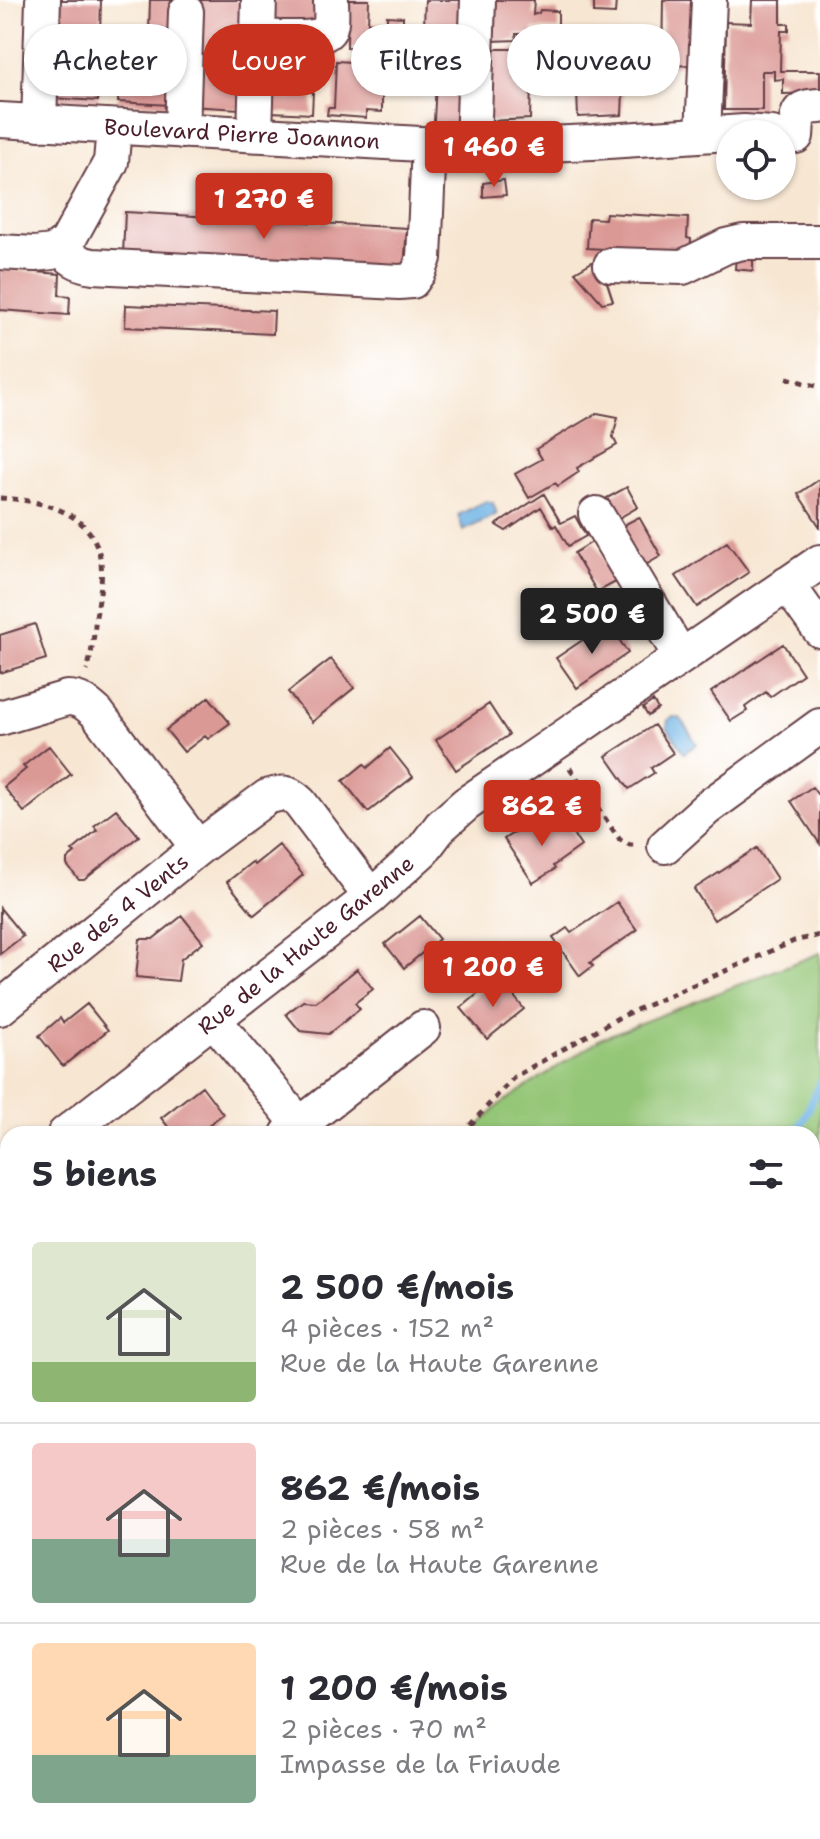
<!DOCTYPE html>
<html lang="fr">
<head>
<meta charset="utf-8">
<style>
  body { margin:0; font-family:"Shantell Sans",sans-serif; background:#f2f2f3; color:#2b2b33; height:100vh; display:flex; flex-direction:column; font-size:30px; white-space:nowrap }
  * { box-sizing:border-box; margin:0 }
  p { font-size:26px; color:#7c7c81 }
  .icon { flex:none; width:44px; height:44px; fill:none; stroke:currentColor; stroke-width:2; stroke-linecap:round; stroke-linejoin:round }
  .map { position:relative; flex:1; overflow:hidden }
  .side { position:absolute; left:0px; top:1126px; width:820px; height:714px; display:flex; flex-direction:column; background:#fff; border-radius:24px 24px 0 0; box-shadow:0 2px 6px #0004 }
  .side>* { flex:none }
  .banner { position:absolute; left:24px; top:24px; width:772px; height:72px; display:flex; gap:16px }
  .buttons { position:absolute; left:716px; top:120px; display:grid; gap:16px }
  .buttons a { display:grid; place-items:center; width:80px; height:80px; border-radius:50%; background:#fff; box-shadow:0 2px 6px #0004; font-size:40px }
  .price { position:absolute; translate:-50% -68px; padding:0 18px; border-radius:8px; background:#c8321e; color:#fff; font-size:26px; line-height:52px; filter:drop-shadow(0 2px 4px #0008) }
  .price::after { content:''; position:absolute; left:50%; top:48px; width:24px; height:18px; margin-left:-12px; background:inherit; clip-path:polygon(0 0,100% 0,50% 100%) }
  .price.active { background:#222; color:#fff }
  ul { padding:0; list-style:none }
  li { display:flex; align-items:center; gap:24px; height:200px; padding:0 32px }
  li+li { border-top:2px solid #e1e1e2 }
  li span { display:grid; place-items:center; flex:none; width:224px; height:160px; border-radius:8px; color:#555 }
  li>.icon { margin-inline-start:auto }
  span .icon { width:96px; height:96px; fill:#fffc; stroke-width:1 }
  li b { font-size:34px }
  h2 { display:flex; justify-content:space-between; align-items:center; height:96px; padding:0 32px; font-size:34px }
  .pill { padding:0 28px; border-radius:36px; background:#fff; box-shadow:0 2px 6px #0004; font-size:28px; line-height:72px }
  .pill.active { background:#c8321e; color:#fff }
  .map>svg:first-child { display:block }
</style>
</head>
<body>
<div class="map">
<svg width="820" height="1839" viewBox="0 0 820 1839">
  <rect width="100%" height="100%" fill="#fff"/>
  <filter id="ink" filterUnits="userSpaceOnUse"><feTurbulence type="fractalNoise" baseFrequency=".0125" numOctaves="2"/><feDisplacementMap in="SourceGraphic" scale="16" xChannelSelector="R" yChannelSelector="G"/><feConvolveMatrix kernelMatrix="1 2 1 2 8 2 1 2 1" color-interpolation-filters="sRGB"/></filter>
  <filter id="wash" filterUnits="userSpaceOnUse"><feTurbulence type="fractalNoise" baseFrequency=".006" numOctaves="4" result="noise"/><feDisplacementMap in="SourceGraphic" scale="32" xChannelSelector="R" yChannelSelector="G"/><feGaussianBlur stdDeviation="1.8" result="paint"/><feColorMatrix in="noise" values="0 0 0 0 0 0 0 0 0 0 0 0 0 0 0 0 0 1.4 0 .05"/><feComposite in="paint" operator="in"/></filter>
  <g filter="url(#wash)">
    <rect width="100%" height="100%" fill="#f7e6d2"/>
    <path fill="#94c677" stroke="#6f7251" stroke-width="2" d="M 820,953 L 820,1405 L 812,1403 L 812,1134 L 471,1134 L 500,1104 L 602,1038 Z
      M 8,1671 L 8,1807 L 0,1811 L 0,1678 Z
      M 63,1832 L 377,1832 L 378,1839 L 66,1839 Z
      M 488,1832 L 587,1832 L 587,1839 L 487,1839 Z"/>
    <path fill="#6eb3e4" stroke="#5c6988" stroke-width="2" d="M 486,501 L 493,503 L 497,514 L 463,531 L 458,515 Z
      M 673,717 L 680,718 L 697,744 L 684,753 L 667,727 L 668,720 Z"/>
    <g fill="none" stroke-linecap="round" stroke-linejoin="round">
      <path stroke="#6eb3e4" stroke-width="8" d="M 795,1134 L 805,1117 L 820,1083
        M 49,1839 L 67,1832"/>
    </g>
    <g id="blocks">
      <path fill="#db9995" d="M 55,0 L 101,0 L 98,101 L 52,98 Z
        M 150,0 L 244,0 L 240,109 L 118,102 L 119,79 L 122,79 L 123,64 L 148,65 Z
        M 273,0 L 315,0 L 314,28 L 273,27 Z
        M 348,0 L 369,0 L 368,23 L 387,23 L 387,16 L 403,17 L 403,24 L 397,24 L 396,30 L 368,29 L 368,48 L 347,47 Z
        M 425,0 L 463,0 L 461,124 L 434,122 L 436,81 L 422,81 Z
        M 493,0 L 534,0 L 533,15 L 539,13 L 540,10 L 558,11 L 558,29 L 533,29 L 533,34 L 516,34 L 517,40 L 492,41 Z
        M 594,0 L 616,0 L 615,14 L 594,13 Z
        M 663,0 L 697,0 L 695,65 L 662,66 Z
        M 752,0 L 781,0 L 781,24 L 789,24 L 789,31 L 781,31 L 780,71 L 820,71 L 820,93 L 783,94 L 783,79 L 774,80 L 774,71 L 762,71 L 762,110 L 724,110 L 726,22 L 751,23 Z
        M 272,44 L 303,45 L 303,60 L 314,60 L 313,85 L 271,83 Z
        M 648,44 L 648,67 L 624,68 L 622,115 L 578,117 L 577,92 L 564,91 L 553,94 L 554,72 L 565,72 L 565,63 L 592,63 L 593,45 Z
        M 491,49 L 532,49 L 530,119 L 489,121 Z
        M 336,61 L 367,63 L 367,66 L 373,66 L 373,76 L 382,77 L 382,112 L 366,111 L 366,118 L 327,115 L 328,108 L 334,108 Z
        M 271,90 L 313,92 L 312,114 L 271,112 Z
        M 504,180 L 506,195 L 483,197 L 483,183 Z
        M 125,212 L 407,228 L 404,269 L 123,254 Z
        M 606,213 L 688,218 L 687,238 L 691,239 L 690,254 L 587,248 L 589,218 L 605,219 Z
        M 736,256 L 753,257 L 753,271 L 735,269 Z
        M 599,258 L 613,301 L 602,303 L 575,272 Z
        M 0,269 L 60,274 L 59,295 L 70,296 L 69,315 L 0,310 Z
        M 126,305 L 274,311 L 273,334 L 125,327 Z
        M 597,413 L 618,417 L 613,437 L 617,445 L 577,468 L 579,472 L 558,486 L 555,483 L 529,498 L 515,474 L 542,459 L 536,449 Z
        M 820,479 L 820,527 L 798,494 Z
        M 627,487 L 638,507 L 619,518 L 607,498 Z
        M 544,494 L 561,523 L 575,516 L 586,536 L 568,546 L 556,525 L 553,527 L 541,507 L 506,531 L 496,525 Z
        M 639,517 L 661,556 L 642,567 L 620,527 Z
        M 594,541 L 616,582 L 597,592 L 574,553 Z
        M 727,542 L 749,572 L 697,607 L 676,576 Z
        M 608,623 L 628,653 L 577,688 L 556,658 Z
        M 35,624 L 46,659 L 0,673 L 0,635 Z
        M 783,644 L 803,674 L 770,697 L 766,692 L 745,707 L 747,711 L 731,721 L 711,692 Z
        M 331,659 L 354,688 L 312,722 L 288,692 Z
        M 209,697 L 230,723 L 208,739 L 205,736 L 184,752 L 166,730 Z
        M 653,701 L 658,709 L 648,716 L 643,708 Z
        M 489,704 L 509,735 L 456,770 L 436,740 Z
        M 654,725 L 673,753 L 651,768 L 654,773 L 629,789 L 606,756 Z
        M 49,746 L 71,774 L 24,812 L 4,787 L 26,769 L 23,766 Z
        M 390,748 L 413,777 L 368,812 L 343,781 L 364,764 L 367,768 Z
        M 555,784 L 562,794 L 552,801 L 545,791 Z
        M 812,787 L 817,794 L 820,792 L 820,844 L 791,801 Z
        M 116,809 L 139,836 L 84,880 L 79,880 L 67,865 L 67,860 L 75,853 L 72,851 L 97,830 L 94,826 Z
        M 560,816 L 581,846 L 553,866 L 555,869 L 533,883 L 504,839 L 527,824 L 534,835 Z
        M 279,845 L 303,875 L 254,915 L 227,882 L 252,862 L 254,865 Z
        M 757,848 L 777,879 L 714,920 L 694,889 Z
        M 617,902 L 637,930 L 590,963 L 593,966 L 580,976 L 553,938 L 567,928 L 571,933 Z
        M 0,908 L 23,936 L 0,954 Z
        M 182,916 L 203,942 L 181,959 L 178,981 L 136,977 L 140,939 L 153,939 Z
        M 420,916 L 439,939 L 404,968 L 385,944 Z
        M 357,969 L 373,989 L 355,1003 L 360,1009 L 328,1034 L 300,1031 L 286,1014 L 303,1001 L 316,1002 Z
        M 502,981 L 524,1009 L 487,1039 L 461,1008 L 486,987 L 489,991 Z
        M 87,1004 L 108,1030 L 63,1066 L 39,1036 L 60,1018 L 63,1023 Z
        M 202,1086 L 223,1114 L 207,1126 L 210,1131 L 206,1134 L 174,1134 L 161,1118 Z
        M 812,1512 L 820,1512 L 820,1550 L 812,1551 Z
        M 0,1516 L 8,1531 L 8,1567 L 1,1570 Z
        M 820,1709 L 820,1750 L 812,1754 L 812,1713 Z
        M 648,1832 L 693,1832 L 694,1834 L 688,1837 L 689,1839 L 652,1839 Z"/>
    </g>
  </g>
  <g filter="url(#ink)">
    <use href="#blocks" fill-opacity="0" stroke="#643d44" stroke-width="2"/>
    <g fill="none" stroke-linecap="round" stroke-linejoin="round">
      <defs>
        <path id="minor" d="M 258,37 C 272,37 319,42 328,31 C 333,25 331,8 331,0
          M 0,120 L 473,147 L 593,142 L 744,132 L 772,134
          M 39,123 L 43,0
          M 182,131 L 186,12
          M 255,134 L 259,0
          M 703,134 L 709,0
          M 796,136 C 798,113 794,107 820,106
          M 473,147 L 478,0
          M 60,247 C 70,258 78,264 93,266 L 399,282 L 412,281 L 419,271 L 424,258 L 429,145
          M 0,252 L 35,254 L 52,252 L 66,244 L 111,162 L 114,127
          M 611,265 L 683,267 L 726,246 L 743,242 L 820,242
          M 596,514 L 681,657
          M 787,584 L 820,630
          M 0,718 L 67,698 C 81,698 87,704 97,713 L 198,848
          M 665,846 L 707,808 L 820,726
          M 0,1008 L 198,848 L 267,797 C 283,792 288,791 300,803 L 371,897
          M 214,1020 L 300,1125
          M 65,1134 L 371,897 L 422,851 L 441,826 L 466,804 L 820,562
          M 288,1134 L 423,1028
          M 0,1181 L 8,1176
          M 812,1598 L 820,1593
          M 729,1839 L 729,1832"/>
      </defs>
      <use href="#minor" stroke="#643d44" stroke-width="38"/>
      <path stroke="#643d44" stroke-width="5" stroke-dasharray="6 6" stroke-linecap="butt" d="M 787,378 L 820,387
        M 0,498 C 37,500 85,509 98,549 C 105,570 100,595 96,616 C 94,635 92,653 87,671
        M 570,768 L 620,840 L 630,845 L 638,845
        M 462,1134 L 514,1077 L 618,1018 L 794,941 L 820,935
        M 0,1223 L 8,1234
        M 0,1660 L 8,1650"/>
      <use href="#minor" stroke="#fff" stroke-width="34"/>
    </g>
  </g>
  <g text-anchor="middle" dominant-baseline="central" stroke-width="6" stroke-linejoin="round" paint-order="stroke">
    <g font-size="22" fill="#4a1f2b" stroke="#fff">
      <text transform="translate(242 134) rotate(3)">Boulevard Pierre Joannon</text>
      <text transform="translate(118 913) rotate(-39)">Rue des 4 Vents</text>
      <text transform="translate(306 945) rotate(-39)">Rue de la Haute Garenne</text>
    </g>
  </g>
</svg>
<div class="buttons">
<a><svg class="icon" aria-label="locate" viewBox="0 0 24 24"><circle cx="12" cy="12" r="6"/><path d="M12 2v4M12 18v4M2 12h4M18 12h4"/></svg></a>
</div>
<b class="price" style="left:494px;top:189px">1 460 €</b>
<b class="price" style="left:264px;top:241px">1 270 €</b>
<b class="price active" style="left:592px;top:656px">2 500 €</b>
<b class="price" style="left:542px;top:848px">862 €</b>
<b class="price" style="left:493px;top:1009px">1 200 €</b>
<div class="banner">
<a class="pill">Acheter</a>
<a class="pill active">Louer</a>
<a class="pill">Filtres</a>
<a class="pill">Nouveau</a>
</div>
<section class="side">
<h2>5 biens<svg class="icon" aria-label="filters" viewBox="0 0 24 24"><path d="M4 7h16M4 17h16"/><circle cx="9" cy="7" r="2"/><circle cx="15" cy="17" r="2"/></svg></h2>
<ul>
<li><span style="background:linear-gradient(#dfe7d0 75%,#8fb573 0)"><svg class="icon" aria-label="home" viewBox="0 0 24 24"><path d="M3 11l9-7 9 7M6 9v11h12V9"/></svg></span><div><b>2 500 €/mois</b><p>4 pièces · 152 m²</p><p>Rue de la Haute Garenne</p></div></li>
<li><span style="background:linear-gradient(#f6c9c9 60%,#7fa58c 0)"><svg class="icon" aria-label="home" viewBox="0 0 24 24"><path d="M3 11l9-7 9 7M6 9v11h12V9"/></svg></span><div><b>862 €/mois</b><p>2 pièces · 58 m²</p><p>Rue de la Haute Garenne</p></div></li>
<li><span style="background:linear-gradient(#ffd9b3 70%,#7fa58c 0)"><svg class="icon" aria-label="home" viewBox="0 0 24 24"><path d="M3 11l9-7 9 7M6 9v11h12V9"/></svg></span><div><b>1 200 €/mois</b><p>2 pièces · 70 m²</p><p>Impasse de la Friaude</p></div></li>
</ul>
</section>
</div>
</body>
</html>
